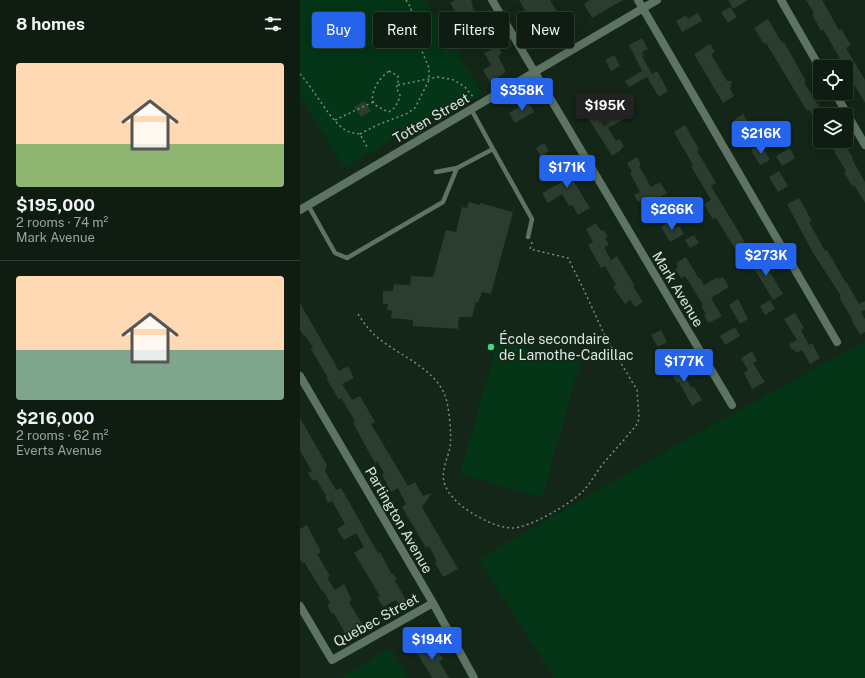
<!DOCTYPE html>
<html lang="en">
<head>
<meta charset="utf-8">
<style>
  body { margin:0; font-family:"Public Sans",sans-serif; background:#17251b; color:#f1f3f6; height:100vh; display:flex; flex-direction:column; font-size:15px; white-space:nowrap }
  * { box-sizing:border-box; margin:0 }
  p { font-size:13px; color:#9ba19f }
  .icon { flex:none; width:22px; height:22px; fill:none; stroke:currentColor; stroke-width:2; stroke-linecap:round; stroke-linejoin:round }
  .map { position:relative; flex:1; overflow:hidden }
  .side { display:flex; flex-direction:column; background:#0e1c12; width:300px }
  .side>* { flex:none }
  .top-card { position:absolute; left:12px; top:12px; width:380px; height:36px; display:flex; gap:8px }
  .controls { position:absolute; left:513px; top:60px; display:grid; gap:8px }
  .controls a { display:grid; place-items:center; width:40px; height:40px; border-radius:4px; background:#0e1c12; box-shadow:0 4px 16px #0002,0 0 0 1px #2e3a32; font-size:20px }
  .price { position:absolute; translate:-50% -34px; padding:0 9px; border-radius:4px; background:#2563eb; color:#fff; font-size:13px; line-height:26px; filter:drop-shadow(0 1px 2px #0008) }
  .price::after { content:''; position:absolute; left:50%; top:24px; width:12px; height:9px; margin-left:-6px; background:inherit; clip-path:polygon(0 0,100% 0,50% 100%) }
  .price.active { background:#222; color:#fff }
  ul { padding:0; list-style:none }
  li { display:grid; align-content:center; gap:8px; height:212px; padding:0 16px }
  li+li { border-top:1px solid #2e3a32 }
  li span { display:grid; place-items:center; height:124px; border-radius:4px; color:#555 }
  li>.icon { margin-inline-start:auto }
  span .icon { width:72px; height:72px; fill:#fffc; stroke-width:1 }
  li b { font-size:17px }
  h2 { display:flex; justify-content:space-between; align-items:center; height:48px; padding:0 16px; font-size:17px }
  .tag { padding:0 14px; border-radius:4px; background:#0e1c12; box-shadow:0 4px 16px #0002,0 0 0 1px #2e3a32; font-size:14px; line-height:36px }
  .tag.active { background:#2563eb; color:#fff }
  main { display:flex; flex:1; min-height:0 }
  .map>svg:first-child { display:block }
</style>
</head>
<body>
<main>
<section class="side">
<h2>8 homes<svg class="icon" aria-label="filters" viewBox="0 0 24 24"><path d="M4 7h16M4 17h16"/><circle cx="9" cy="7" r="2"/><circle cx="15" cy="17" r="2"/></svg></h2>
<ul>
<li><span style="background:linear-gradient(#ffd9b3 65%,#8fb573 0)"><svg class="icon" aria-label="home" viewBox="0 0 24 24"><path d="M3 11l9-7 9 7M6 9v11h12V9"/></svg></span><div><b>$195,000</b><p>2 rooms · 74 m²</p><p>Mark Avenue</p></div></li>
<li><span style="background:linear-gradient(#ffd9b3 60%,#7fa58c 0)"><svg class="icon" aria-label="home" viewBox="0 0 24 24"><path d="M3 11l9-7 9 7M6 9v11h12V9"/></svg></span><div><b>$216,000</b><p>2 rooms · 62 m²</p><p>Everts Avenue</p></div></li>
</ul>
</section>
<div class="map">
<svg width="565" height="678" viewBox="0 0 565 678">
  <rect width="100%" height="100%" fill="#132618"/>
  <path fill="#043517" d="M 0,0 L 125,0 L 183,94 L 176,98 L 145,107 L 45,168 L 0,97 Z
    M 198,340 L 280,363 L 242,497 L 160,474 Z
    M 565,341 L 565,678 L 254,678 L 179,559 L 380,443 Z
    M 90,648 L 108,678 L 40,678 Z"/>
  <path fill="#2a3d2e" d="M 155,0 L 171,0 L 173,5 L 172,6 L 187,32 L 175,39 L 173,36 L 165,41 L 152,18 L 157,15 L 150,3 Z
    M 219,0 L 250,0 L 259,15 L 257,16 L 268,34 L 246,47 Z
    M 290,0 L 323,0 L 292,18 L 284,4 Z
    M 428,0 L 448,0 L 433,9 Z
    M 506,0 L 522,0 L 539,30 L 541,29 L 551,45 L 546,48 L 565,80 L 565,103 L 546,71 L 546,67 L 543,67 L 541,63 L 542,62 L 523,29 L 521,31 L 512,14 L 514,13 Z
    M 430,7 L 437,17 L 428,23 L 421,12 Z
    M 398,13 L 402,21 L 382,32 L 376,21 L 386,15 L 388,19 Z
    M 468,19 L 482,43 L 484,42 L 493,58 L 506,81 L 504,82 L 524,115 L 520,115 L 520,129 L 509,110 L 507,111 L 466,43 L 464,44 L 454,28 Z
    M 342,38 L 348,49 L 342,52 L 344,55 L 342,56 L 352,74 L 349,76 L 357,71 L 368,91 L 359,97 L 347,77 L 329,87 L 325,81 L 342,71 L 329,45 Z
    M 410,44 L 415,52 L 411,54 L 427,81 L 432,81 L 430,89 L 434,96 L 423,103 L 394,54 Z
    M 198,46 L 202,53 L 198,56 L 206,72 L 190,82 L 183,70 L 191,65 L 184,53 Z
    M 314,55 L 320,66 L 311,71 L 305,60 Z
    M 64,101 L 71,111 L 61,117 L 54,107 Z
    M 228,102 L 234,112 L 215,123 L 209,113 Z
    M 295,103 L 304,119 L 319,110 L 324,119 L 308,128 L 316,141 L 320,139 L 324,147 L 321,149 L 321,150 L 312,156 L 283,110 Z
    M 443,114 L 451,127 L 441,133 L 434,120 Z
    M 385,125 L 399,149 L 397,151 L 416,183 L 411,186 L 452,254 L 442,260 L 416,218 L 413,220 L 404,204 L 411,200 L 391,166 L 393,165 L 374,132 Z
    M 528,141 L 542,141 L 553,158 L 552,159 L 565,182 L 565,203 L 554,185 L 552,186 L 544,172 L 546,171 Z
    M 244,143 L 249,151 L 241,157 L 236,148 Z
    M 461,144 L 470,160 L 460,165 L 451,150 Z
    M 490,148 L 495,158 L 482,166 L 476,156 Z
    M 337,157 L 341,165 L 339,166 L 351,187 L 360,182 L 367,193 L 344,207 L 341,201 L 338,202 L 334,195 L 340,192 L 330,173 L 332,172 L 327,163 Z
    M 263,159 L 275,179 L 273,180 L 290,208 L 278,215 L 272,205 L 269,206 L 262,194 L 248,203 L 242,193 L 262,182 L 252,165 Z
    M 479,171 L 488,186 L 478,192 L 469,177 Z
    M 499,198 L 512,221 L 509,222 L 525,251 L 527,250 L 546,283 L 547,283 L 559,304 L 565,301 L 565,310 L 561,312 L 565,319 L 565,332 L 560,335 L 551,319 L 552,319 L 539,297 L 541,296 L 513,253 L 487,204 Z
    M 169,202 L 180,205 L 180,203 L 213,212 L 191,294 L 182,292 L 178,303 L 176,302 L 172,317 L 159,317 L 158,329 L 113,326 L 113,320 L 91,318 L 92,311 L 87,310 L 88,304 L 83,304 L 83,291 L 93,291 L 94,284 L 110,285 L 111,276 L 133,277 L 146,230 L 156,232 L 162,207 L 167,208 Z
    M 371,221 L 375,228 L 379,226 L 384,234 L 370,242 L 361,227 Z
    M 296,223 L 301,231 L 304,230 L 308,237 L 305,238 L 309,245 L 304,247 L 311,260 L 317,256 L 335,286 L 333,286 L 343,302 L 335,307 L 330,300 L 325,304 L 313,287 L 316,285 L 305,266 L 301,268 L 288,245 L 293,242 L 286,229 Z
    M 394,235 L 399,243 L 390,248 L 385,240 Z
    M 459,254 L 483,294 L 473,300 L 449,260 Z
    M 386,257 L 399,279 L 400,278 L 404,285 L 418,277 L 419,279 L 423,277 L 429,287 L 411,298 L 422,316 L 411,322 L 408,323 L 404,315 L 406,314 L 401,306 L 403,305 L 385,276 L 381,278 L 375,269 L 378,267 L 376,263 Z
    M 438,299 L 448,319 L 440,324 L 429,305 Z
    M 470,300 L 475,309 L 465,315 L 460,306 Z
    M 0,303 L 39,371 L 48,366 L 54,378 L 42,384 L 52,400 L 60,396 L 75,422 L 71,424 L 108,486 L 115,482 L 123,496 L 132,493 L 122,507 L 158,569 L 143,577 L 135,563 L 137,562 L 129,546 L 126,548 L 102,507 L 106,504 L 98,488 L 91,492 L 82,475 L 84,473 L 77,461 L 75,463 L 60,436 L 53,423 L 55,421 L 41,398 L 39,400 L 26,378 L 28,378 L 11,349 L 13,348 L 5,335 L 4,336 L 0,330 Z
    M 495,313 L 504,328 L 501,330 L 509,345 L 512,343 L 520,358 L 510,364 L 502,350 L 496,353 L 494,349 L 492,350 L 489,344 L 497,340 L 484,319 Z
    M 435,327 L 440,336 L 425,345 L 420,336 Z
    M 361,330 L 367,342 L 358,347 L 351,335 Z
    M 452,351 L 457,361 L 453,363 L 465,382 L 452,389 L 444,373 L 448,370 L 441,358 Z
    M 378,360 L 385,371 L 382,372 L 392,388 L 394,387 L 402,400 L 392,406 L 379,382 L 377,383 L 367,366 Z
    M 0,418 L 27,465 L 25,471 L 36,490 L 41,488 L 78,553 L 80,552 L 92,575 L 93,573 L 97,580 L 95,581 L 108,603 L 100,607 L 96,600 L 83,607 L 77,597 L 80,596 L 54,553 L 64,547 L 56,533 L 44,540 L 37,529 L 45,524 L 32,501 L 28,503 L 25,497 L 26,496 L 16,479 L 13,481 L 8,473 L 12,471 L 0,451 Z
    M 7,525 L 21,552 L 17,554 L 30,576 L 27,578 L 35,590 L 44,584 L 52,600 L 49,602 L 65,629 L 48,639 L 34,613 L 32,614 L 27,605 L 30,603 L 23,590 L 22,591 L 4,562 L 2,563 L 0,559 L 0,529 Z
    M 129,642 L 133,649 L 136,647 L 143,659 L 139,661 L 149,678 L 132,678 L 115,650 Z"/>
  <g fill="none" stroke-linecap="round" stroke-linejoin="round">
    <path stroke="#7c8c80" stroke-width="1.5" stroke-dasharray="2 3" stroke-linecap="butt" d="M 89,71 L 98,76 L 98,85 L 96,87 L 100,95 C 99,101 95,110 88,112 L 75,105 C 67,95 80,77 89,71 Z
      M 0,74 C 14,89 29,119 45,130 C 50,133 55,133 60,134 L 68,149
      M 98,85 L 138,77 L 154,80 L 165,87 L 174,98
      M 35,120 L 73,102
      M 60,134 L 77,125 L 106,114 L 115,108 L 129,80 L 129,68 L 113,30 L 111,8 L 106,0
      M 58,314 C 65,325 72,334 82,341 C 103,357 132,368 144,393 C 149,403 152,435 150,447 C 148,458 141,470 144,482 C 148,497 164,509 177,516 C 188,522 198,527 211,528 C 228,529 273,503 285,489 C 291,482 296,473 302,465 C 313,452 324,440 334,428 L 338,423 L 339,417 L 337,390 L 306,338 L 283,288 L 268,258 L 230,249 L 232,242"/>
    <path stroke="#5c7461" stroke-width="4.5" d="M 193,149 L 232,219 L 228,237
      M 136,172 L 157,168 L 193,149 L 171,109
      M 8,205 L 35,253 L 47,258 L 143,202 L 157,168"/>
    <path stroke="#5c7461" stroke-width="8" d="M 192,0 L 432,405
      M 338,0 L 537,342
      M 481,0 L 520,68
      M 535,93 L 565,145
      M 0,210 L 357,0
      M 0,376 L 133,603 L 174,678
      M 0,606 L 32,660 L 133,603"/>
  </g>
  <circle fill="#49d778" stroke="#132618" stroke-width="1.5" cx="191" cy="347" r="4"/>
  <g text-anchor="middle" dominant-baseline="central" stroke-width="3" stroke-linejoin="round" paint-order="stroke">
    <g font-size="14" fill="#dbe7dd" stroke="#132618">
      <text transform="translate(131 118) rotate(-30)">Totten Street</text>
      <text transform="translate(378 289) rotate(59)">Mark Avenue</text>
      <text transform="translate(99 520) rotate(60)">Partington Avenue</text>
      <text transform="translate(76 620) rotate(-29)">Quebec Street</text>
    </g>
    <g font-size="14" fill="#dbe7dd" stroke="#132618" text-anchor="start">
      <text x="199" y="339">École secondaire<tspan x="199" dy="16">de Lamothe-Cadillac</tspan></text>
    </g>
  </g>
</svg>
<div class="controls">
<a><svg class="icon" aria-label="locate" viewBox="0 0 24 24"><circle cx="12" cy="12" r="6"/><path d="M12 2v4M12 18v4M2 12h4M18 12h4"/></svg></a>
<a><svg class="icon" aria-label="layers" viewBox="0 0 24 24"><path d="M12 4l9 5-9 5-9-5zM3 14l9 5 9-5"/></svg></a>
</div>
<b class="price" style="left:222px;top:112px">$358K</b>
<b class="price active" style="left:305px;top:127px">$195K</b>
<b class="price" style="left:461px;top:155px">$216K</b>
<b class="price" style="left:267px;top:189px">$171K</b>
<b class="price" style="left:372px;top:231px">$266K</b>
<b class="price" style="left:466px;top:277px">$273K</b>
<b class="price" style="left:384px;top:383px">$177K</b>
<b class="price" style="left:132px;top:661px">$194K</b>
<div class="top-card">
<a class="tag active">Buy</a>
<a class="tag">Rent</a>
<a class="tag">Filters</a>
<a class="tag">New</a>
</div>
</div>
</main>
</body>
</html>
